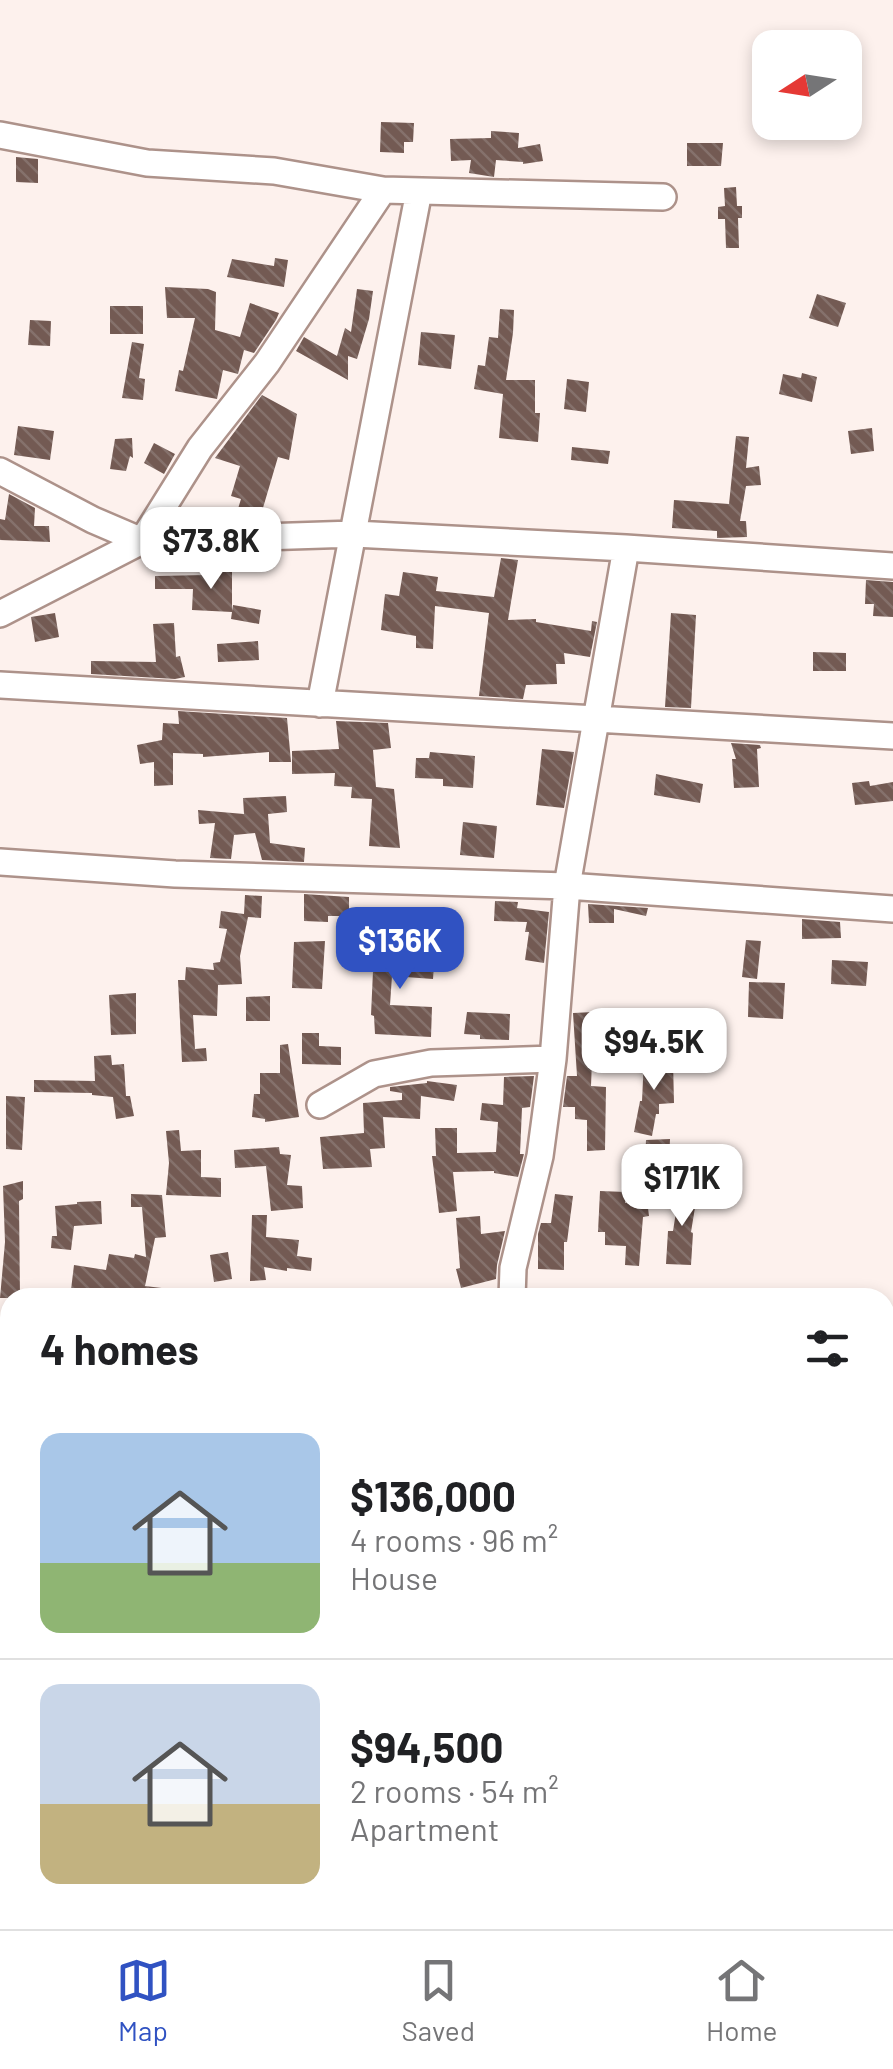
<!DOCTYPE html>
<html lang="en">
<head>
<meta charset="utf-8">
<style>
  body { margin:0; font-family:Barlow,sans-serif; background:#f6f6f6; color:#202124; height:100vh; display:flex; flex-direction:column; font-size:38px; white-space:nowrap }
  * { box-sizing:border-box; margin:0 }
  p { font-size:32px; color:#757577 }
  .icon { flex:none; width:55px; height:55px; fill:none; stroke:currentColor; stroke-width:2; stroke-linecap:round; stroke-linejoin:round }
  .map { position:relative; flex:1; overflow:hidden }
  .drawer { position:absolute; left:0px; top:1288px; width:895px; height:642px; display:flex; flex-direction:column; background:#fff; border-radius:30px 30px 0 0; box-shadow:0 5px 15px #0003 }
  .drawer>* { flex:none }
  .needle { width:65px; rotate:258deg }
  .fabs { position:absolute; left:752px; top:30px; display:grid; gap:20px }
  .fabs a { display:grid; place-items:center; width:110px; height:110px; border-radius:20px; background:#fff; box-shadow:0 5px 15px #0003; font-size:50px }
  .price { position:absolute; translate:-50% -85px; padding:0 22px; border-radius:20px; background:#fff; color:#222; font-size:32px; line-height:65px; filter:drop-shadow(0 2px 5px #0008) }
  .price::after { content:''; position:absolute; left:50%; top:60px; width:30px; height:22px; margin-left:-15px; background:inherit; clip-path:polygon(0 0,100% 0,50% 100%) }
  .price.current { background:#3052c2; color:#fff }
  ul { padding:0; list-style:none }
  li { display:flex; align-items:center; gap:30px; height:250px; padding:0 40px }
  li+li { border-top:2px solid #e0e0e0 }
  li span { display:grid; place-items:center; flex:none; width:280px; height:200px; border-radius:20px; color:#555 }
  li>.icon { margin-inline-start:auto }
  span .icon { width:120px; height:120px; fill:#fffc; stroke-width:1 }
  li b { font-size:42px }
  h2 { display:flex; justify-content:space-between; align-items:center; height:120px; padding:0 40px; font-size:42px }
  .menu { display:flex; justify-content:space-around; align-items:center; height:140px; border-top:2px solid #e0e0e0; background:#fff; font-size:28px; color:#757577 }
  .menu a { display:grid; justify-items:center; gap:5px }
  .menu .current { color:#3052c2 }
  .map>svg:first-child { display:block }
</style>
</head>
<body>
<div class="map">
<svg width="893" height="1929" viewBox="0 0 893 1929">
  <defs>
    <pattern id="building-back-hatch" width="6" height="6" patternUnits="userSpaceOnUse" patternTransform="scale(2.5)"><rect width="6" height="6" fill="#735a53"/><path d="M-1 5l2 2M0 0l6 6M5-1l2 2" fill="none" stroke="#85716c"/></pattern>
  </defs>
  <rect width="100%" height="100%" fill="#fdf1ed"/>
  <path fill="url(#building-back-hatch)" d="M 381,122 L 414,123 L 413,142 L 404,142 L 404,153 L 380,152 Z
    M 491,131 L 519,133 L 518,148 L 540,144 L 543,161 L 523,164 L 523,162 L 496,160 L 494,177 L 469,173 L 471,160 L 451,161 L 450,139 L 491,138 Z
    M 687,143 L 723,143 L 721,166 L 687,166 Z
    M 16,157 L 38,159 L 38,183 L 16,182 Z
    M 736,187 L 737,206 L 742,206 L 742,218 L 738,218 L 739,248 L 726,248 L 725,219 L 718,219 L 718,207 L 725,206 L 724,188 Z
    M 275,258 L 288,260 L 284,287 L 227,277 L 232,259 L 274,266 Z
    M 165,287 L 208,289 L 216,292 L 215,330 L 240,337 L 250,303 L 279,313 L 276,320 L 254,353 L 244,350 L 238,374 L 223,370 L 217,399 L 175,391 L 179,370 L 183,371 L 195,318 L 167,318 Z
    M 357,289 L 373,291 L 369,319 L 357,359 L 348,356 L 348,380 L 296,351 L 304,337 L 337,356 L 345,328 L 351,332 Z
    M 817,294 L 846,303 L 838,327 L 809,318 Z
    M 110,306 L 143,306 L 143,334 L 110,334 Z
    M 500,309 L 514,310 L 513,333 L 506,380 L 535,380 L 535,413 L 540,413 L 538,442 L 499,438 L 503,394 L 474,389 L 478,365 L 485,366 L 489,337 L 498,338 Z
    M 30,320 L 51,321 L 50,346 L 28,345 Z
    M 421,332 L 455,335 L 451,369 L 418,365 Z
    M 132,342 L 144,344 L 139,378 L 145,379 L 143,400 L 122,398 Z
    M 802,373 L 817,377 L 812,402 L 779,394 L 783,374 L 801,378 Z
    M 567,379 L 589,382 L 586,412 L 564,409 Z
    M 262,395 L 297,414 L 289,460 L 278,457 L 260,518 L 237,512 L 241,499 L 231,496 L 240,466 L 215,458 Z
    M 18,426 L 54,431 L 50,460 L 14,455 Z
    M 872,428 L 874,451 L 851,454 L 848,431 Z
    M 736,436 L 749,437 L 746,468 L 759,466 L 761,485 L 746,486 L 740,521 L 746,521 L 747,537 L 717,538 L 717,531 L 672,528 L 674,500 L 729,504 Z
    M 132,438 L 133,458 L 130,456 L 126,471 L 110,469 L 115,439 Z
    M 154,443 L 175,454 L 164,474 L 144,463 Z
    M 572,447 L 610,451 L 608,464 L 571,460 Z
    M 9,494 L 35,508 L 34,526 L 49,526 L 50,542 L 0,540 L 0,519 L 5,520 Z
    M 501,558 L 518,560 L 508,620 L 536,619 L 536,622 L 591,631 L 592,621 L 597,622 L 590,657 L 564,653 L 565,664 L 556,664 L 557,684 L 526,685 L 523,699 L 479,696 L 489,613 L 435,606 L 433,649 L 416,648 L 416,636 L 381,630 L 385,594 L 399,596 L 403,572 L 438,577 L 436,591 L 494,597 Z
    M 206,565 L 232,565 L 232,611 L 233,605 L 261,610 L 259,624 L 231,619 L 232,612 L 192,610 L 193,589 L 155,589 L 155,576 L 206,575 Z
    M 866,580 L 893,582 L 893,617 L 873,616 L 874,604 L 865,604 Z
    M 55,613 L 59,637 L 35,642 L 31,617 Z
    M 671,613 L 696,615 L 691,708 L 665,707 Z
    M 174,623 L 176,657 L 180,656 L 185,677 L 175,679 L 91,674 L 91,661 L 156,662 L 153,624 Z
    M 258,641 L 259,660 L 218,662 L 217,644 Z
    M 813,652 L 846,653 L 846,671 L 813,671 Z
    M 178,711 L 287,718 L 291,762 L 269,762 L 269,752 L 203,757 L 203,754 L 173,753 L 173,785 L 154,786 L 154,762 L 140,764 L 137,745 L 162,740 L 163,723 L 179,724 Z
    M 336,721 L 388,723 L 391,748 L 373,750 L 376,787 L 394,789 L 400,848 L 369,846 L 372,799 L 351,798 L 352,787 L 334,786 L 335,773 L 292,774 L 292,751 L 339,749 Z
    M 731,743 L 760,745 L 761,748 L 757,749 L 759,787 L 734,788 L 732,759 L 736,759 Z
    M 542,749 L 574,752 L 564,808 L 536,805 Z
    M 430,752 L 475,756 L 473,788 L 443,786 L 443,779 L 415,778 L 416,758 L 429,758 Z
    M 656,774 L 703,784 L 700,803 L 654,795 Z
    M 869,781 L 870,786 L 893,782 L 893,801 L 855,805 L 852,783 Z
    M 286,796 L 287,812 L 268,814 L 270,843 L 305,848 L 304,862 L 262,860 L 255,833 L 234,835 L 231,859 L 210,858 L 215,823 L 199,824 L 198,810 L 244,814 L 243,798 Z
    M 463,822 L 497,826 L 494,858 L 460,855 Z
    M 304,894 L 349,897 L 349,916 L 328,916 L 328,922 L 304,921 Z
    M 245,895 L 262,896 L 261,918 L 248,917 L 240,956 L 242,984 L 218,985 L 217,1016 L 193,1015 L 195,1049 L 206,1048 L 207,1061 L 182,1062 L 178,980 L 185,980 L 186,967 L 214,970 L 213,963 L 220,962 L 227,929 L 219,928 L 221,911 L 244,914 Z
    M 495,901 L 518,902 L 517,908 L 549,912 L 544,963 L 525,960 L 529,932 L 525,932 L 527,922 L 494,921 Z
    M 588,904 L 648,908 L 646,916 L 614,909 L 614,923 L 589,923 Z
    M 802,919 L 840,922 L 841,938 L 802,939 Z
    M 746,940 L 761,941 L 757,979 L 742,977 Z
    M 325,941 L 322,989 L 292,988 L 294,942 Z
    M 384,948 L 435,952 L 433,979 L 392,976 L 390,1005 L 432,1007 L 431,1037 L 375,1034 L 374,1016 L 371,1015 L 374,949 L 384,950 Z
    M 832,960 L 868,962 L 866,986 L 831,984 Z
    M 749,982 L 785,983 L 783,1019 L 748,1017 Z
    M 136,993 L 136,1034 L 111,1035 L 109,995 Z
    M 270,996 L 270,1021 L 246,1021 L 246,997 Z
    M 467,1012 L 510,1014 L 509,1040 L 480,1039 L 480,1035 L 464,1034 Z
    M 594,1012 L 591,1086 L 606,1087 L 605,1150 L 587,1151 L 587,1120 L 575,1119 L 575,1107 L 563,1107 L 567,1076 L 577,1076 L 573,1013 Z
    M 302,1033 L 319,1033 L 319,1046 L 341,1047 L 341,1065 L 302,1064 Z
    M 288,1044 L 299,1117 L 265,1122 L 265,1119 L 252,1117 L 254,1094 L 260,1094 L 260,1073 L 280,1073 L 280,1045 Z
    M 111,1055 L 112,1065 L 124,1064 L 126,1096 L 130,1096 L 134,1116 L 116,1119 L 113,1097 L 92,1095 L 92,1093 L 34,1092 L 34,1080 L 95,1081 L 94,1056 Z
    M 644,1059 L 673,1061 L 674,1103 L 659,1104 L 659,1114 L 656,1114 L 652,1136 L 634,1132 L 640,1101 L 642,1101 Z
    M 534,1076 L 530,1107 L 522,1108 L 520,1154 L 524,1154 L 518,1177 L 494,1173 L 494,1171 L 453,1172 L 457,1211 L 439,1213 L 432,1156 L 436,1156 L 435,1128 L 457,1128 L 457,1153 L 496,1152 L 498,1122 L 480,1120 L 482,1103 L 503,1105 L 504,1077 Z
    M 427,1081 L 457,1085 L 454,1101 L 421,1096 L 420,1119 L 383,1117 L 385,1148 L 370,1149 L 372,1167 L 323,1169 L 320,1137 L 364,1133 L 363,1103 L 402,1100 L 402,1093 L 390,1091 L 390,1087 L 427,1083 Z
    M 6,1096 L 25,1097 L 22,1150 L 6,1149 Z
    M 179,1130 L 181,1151 L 201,1150 L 201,1177 L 221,1178 L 221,1197 L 166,1195 L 169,1163 L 166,1131 Z
    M 670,1139 L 669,1162 L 645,1161 L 646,1140 Z
    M 279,1147 L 280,1154 L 291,1155 L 287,1185 L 302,1186 L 303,1208 L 271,1211 L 266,1166 L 235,1168 L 234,1150 Z
    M 23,1181 L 23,1199 L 19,1201 L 20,1298 L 0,1298 L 5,1242 L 3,1186 Z
    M 680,1187 L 698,1189 L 691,1232 L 693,1233 L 691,1265 L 666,1264 L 668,1231 L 673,1231 Z
    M 600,1191 L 626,1192 L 625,1203 L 647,1200 L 649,1216 L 643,1217 L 639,1266 L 625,1265 L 626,1246 L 605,1245 L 605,1232 L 598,1232 Z
    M 131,1194 L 162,1195 L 166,1237 L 155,1238 L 145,1286 L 170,1289 L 170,1298 L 70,1298 L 74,1265 L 106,1270 L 109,1254 L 134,1258 L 135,1254 L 146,1257 L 142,1207 L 131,1207 Z
    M 555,1194 L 573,1196 L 567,1242 L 564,1242 L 564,1270 L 538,1269 L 538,1234 L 541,1223 L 551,1223 Z
    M 101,1201 L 102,1224 L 74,1226 L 71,1250 L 51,1248 L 52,1236 L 57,1236 L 55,1206 L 77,1204 L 77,1202 Z
    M 252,1215 L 267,1215 L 266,1237 L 299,1240 L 297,1256 L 312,1258 L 311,1271 L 287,1268 L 287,1271 L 264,1267 L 266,1280 L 250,1281 Z
    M 480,1216 L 481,1234 L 505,1231 L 497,1265 L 496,1279 L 461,1288 L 456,1269 L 460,1268 L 456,1218 Z
    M 228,1252 L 232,1279 L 214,1282 L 210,1255 Z"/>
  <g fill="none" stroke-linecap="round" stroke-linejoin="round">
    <defs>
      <path id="minor" d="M 0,135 L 147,163 L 274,171 L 383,190 L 663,197
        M 0,471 L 93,520 L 142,541 L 354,534 L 626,548 L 893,566
        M 0,614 L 142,541 L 200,448 L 267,363 L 383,190
        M 0,685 L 893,736
        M 320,704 L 419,191
        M 0,862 L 175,874 L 567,886 L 893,909
        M 320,1105 L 374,1074 L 431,1063 L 553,1059
        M 512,1298 L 513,1268 L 540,1156 L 553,1059 L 567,886 L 626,548
        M 0,1541 L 10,1622
        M 885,1544 L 893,1543
        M 885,1684 L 893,1681
        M 47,1920 L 48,1929
        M 360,1929 L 378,1920"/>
    </defs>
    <use href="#minor" stroke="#ad928a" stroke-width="30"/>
    <use href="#minor" stroke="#fff" stroke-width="25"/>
  </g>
</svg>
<div class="fabs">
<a><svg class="needle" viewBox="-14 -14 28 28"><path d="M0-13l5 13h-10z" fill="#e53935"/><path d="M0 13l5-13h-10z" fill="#757577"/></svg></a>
</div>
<b class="price" style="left:211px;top:592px">$73.8K</b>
<b class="price current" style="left:400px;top:992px">$136K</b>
<b class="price" style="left:654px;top:1093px">$94.5K</b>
<b class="price" style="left:682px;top:1229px">$171K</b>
<section class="drawer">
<h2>4 homes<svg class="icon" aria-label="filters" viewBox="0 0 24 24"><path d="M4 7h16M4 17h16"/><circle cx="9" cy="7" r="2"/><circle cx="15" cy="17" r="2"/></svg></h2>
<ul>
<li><span style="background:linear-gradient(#a9c7e8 65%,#8fb573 0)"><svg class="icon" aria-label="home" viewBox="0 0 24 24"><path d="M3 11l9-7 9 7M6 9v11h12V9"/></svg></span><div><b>$136,000</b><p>4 rooms · 96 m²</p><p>House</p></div></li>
<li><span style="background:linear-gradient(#c9d6e8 60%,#c2b280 0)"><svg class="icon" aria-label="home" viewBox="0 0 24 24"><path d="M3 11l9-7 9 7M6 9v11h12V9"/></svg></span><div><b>$94,500</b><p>2 rooms · 54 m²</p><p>Apartment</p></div></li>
</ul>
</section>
</div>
<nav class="menu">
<a class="current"><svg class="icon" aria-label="map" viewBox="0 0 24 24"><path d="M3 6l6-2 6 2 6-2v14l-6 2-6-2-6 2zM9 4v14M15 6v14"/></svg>Map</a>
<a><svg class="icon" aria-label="saved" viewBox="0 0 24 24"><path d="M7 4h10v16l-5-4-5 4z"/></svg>Saved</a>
<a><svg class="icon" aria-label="home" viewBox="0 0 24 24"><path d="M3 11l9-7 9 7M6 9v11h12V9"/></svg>Home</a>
</nav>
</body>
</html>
